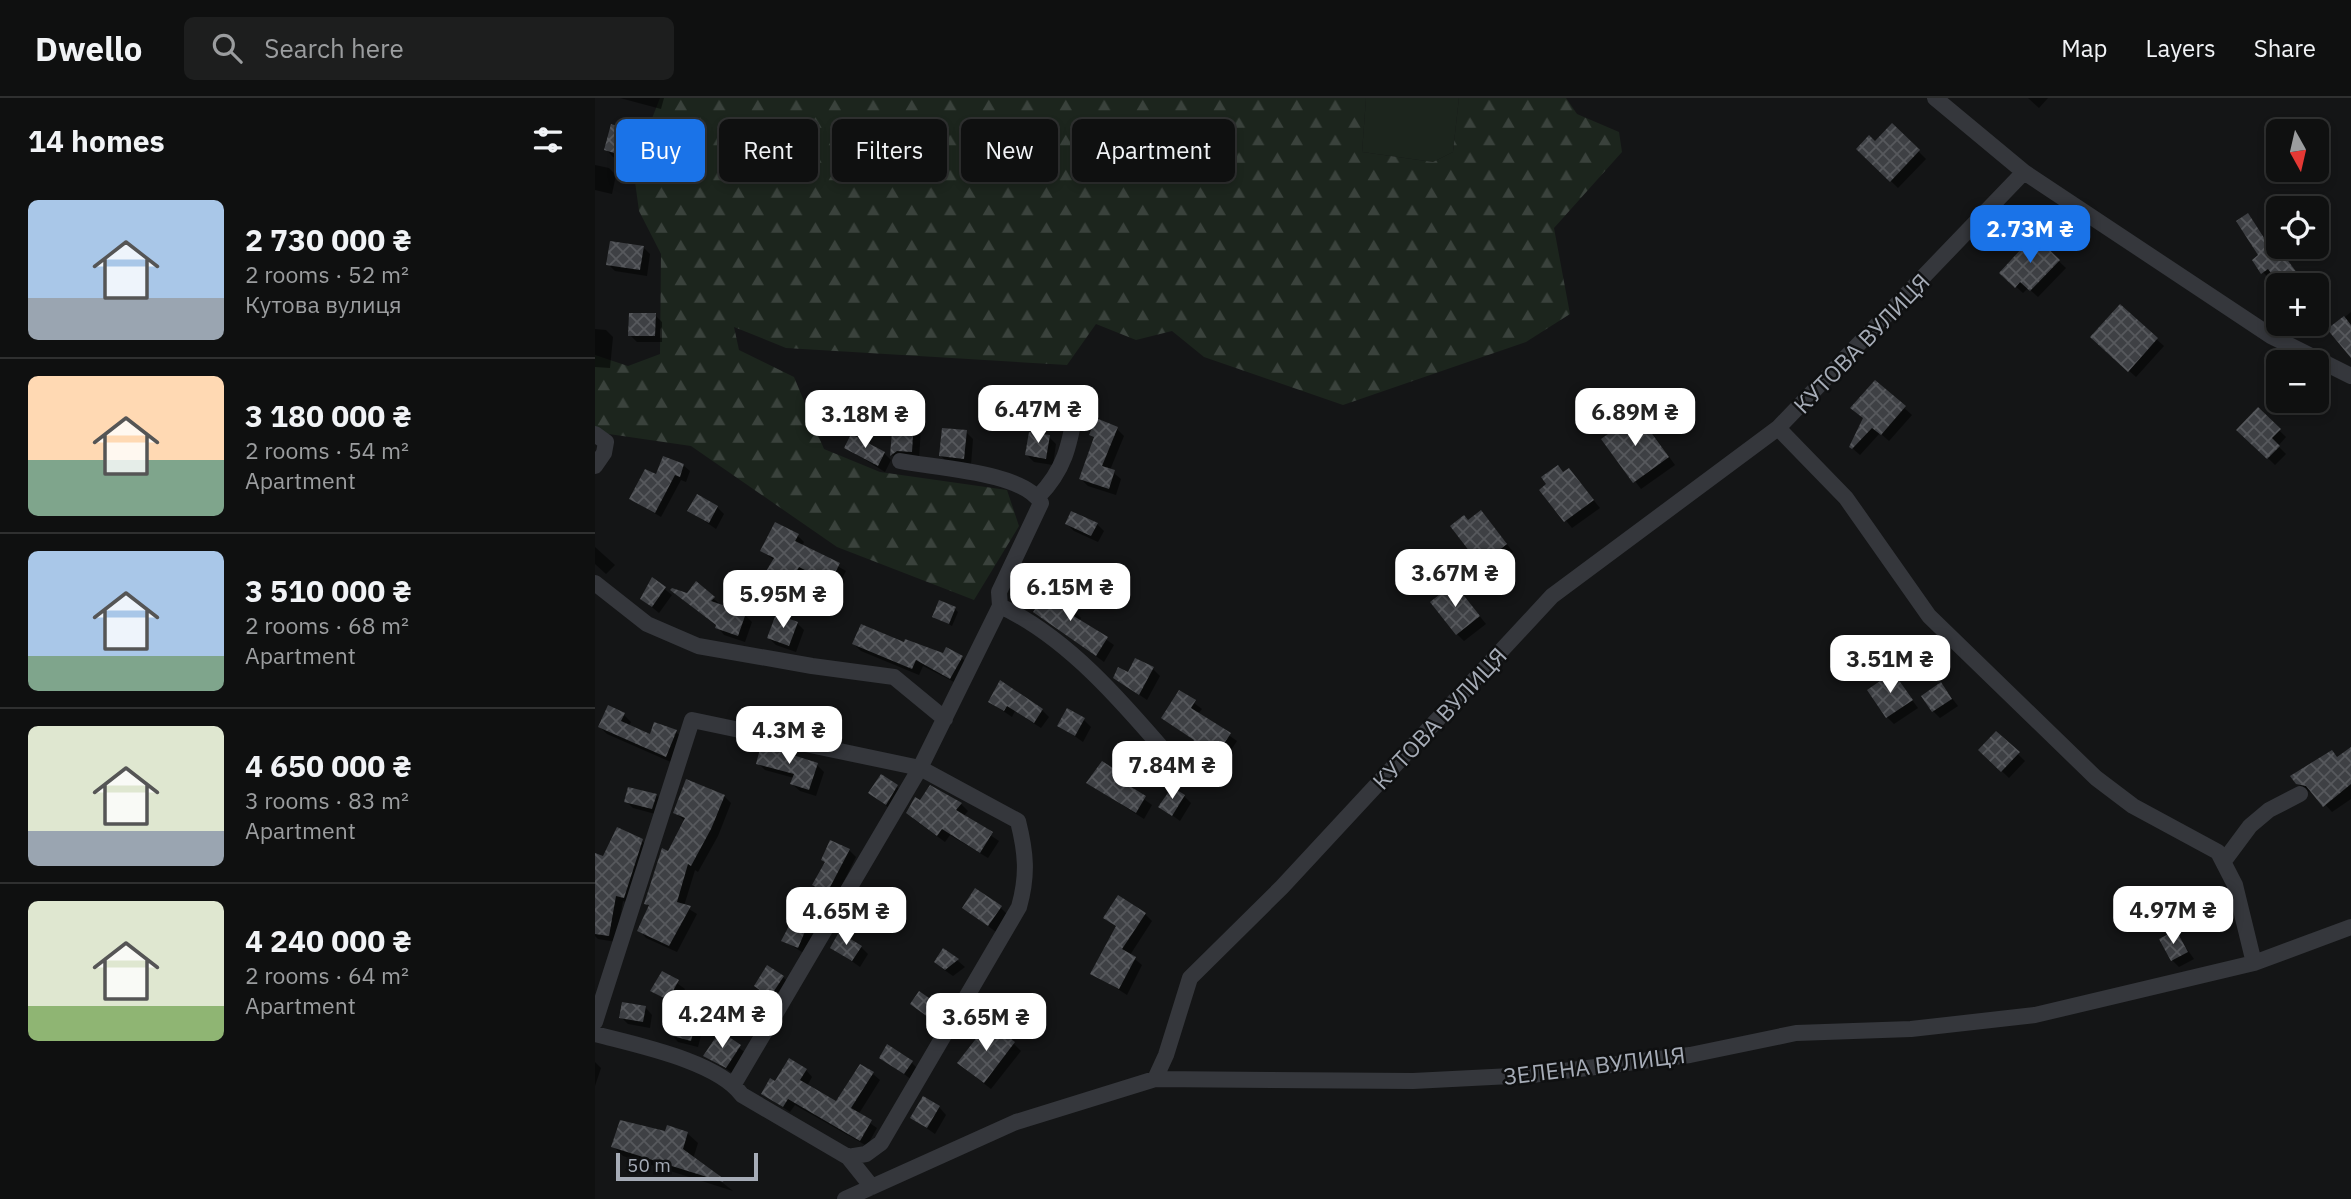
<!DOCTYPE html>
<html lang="en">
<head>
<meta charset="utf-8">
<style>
  body { margin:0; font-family:"IBM Plex Sans",sans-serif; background:#1d1e1e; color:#f1f3f6; height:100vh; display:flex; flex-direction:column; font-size:26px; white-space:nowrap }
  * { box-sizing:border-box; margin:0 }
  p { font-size:23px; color:#9b9d9f }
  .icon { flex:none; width:38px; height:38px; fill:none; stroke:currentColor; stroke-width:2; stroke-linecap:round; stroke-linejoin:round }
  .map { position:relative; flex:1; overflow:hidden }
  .panel { display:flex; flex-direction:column; background:#0f1010; width:595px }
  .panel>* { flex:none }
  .top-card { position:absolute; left:21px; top:21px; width:665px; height:63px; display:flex; gap:14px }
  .needle { width:46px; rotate:172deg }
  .fabs { position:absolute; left:1671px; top:21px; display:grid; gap:14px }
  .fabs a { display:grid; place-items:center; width:63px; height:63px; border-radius:10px; background:#0f1010; box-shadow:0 4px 10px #0003,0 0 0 2px #2f3030; font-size:35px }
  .scale { position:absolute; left:21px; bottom:18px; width:142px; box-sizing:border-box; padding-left:7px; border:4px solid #a6acb7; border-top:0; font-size:19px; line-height:24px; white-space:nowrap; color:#a6acb7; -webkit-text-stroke:5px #0f1011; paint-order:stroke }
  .price { position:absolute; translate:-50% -60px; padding:0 16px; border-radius:14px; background:#fff; color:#222; font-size:23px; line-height:46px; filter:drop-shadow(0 2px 4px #0008) }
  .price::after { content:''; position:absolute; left:50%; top:42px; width:21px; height:16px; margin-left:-10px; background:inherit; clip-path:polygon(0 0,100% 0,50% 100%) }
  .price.on { background:#1a73e8; color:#fff }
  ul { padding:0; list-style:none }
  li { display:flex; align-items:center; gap:21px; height:175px; padding:0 28px }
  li+li { border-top:2px solid #2f3030 }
  li span { display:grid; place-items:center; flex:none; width:196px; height:140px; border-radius:10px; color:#555 }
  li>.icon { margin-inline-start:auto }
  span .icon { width:84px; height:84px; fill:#fffc; stroke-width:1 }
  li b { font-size:30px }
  h2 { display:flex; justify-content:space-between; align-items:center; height:84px; padding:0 28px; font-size:30px }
  .tag { padding:0 24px; border-radius:10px; background:#0f1010; box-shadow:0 4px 10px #0003,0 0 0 2px #2f3030; font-size:24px; line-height:63px }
  .tag.on { background:#1a73e8; color:#fff }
  header { display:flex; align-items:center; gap:42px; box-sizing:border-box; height:98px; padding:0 35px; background:#0f1010; border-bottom:2px solid #2f3030 }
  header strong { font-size:33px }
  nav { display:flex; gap:38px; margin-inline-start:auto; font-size:24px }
  .search { width:490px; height:63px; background:#1d1e1e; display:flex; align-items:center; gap:18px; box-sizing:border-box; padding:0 24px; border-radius:10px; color:#9b9d9f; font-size:26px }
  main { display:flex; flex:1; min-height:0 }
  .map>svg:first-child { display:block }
</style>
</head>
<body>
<header>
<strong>Dwello</strong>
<div class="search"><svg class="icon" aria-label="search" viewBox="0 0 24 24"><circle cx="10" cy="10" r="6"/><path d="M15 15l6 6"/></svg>Search here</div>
<nav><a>Map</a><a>Layers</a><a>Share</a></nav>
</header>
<main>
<section class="panel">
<h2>14 homes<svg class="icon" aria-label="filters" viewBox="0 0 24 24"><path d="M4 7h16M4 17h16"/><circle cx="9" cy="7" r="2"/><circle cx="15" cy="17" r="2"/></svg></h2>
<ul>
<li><span style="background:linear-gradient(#a9c7e8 70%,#9aa5b1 0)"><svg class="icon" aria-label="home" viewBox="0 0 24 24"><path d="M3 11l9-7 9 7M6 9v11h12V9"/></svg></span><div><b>2 730 000 ₴</b><p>2 rooms · 52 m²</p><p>Кутова вулиця</p></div></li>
<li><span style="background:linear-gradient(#ffd9b3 60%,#7fa58c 0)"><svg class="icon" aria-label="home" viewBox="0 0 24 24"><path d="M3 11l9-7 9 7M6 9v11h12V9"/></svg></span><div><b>3 180 000 ₴</b><p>2 rooms · 54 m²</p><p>Apartment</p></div></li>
<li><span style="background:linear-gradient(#a9c7e8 75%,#7fa58c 0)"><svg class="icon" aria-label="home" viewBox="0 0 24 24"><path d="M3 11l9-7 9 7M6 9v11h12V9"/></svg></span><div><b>3 510 000 ₴</b><p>2 rooms · 68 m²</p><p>Apartment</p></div></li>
<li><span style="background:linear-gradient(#dfe7d0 75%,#9aa5b1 0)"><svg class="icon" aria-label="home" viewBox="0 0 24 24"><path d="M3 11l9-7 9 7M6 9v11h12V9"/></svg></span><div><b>4 650 000 ₴</b><p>3 rooms · 83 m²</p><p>Apartment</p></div></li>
<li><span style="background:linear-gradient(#dfe7d0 75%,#8fb573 0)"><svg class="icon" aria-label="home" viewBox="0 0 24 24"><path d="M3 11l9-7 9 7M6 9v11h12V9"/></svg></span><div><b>4 240 000 ₴</b><p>2 rooms · 64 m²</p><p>Apartment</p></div></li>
</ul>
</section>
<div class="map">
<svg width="1756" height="1101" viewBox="0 0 1756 1101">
  <defs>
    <pattern id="forest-firs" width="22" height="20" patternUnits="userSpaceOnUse" patternTransform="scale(1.75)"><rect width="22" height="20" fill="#1c251d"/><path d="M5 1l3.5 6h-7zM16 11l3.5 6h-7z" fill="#3a423c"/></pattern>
    <pattern id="building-cross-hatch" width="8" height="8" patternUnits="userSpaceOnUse" patternTransform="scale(1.75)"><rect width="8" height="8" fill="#3e4044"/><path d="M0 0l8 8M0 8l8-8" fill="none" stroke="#57595d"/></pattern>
  </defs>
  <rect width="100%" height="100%" fill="#141516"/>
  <path fill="#1c251d" d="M 771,0 L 864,0 L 858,54 L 838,64 L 767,54 Z"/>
  <path fill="url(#forest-firs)" d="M 65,0 L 771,0 L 767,54 L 838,64 L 858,54 L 864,0 L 971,0 L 982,16 L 1024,34 L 1027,54 L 959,130 L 975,216 L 931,244 L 748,307 L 609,259 L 577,233 L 541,242 L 501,226 L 472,267 L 191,250 L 139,229 L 144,252 L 199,279 L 229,351 L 285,374 L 412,392 L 424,428 L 379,502 L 242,449 L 96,348 L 0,334 L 0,257 L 33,268 L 65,256 L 66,156 L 44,113 L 38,69 Z"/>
  <path fill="#0007" d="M 25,0 L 69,0 L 66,11 Z
    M 1433,0 L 1453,0 L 1444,10 Z
    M 1297,27 L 1331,61 L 1303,90 L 1263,51 L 1280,45 Z
    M 40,35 L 47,42 L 40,65 L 18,59 L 11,51 Z
    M 0,67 L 14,70 L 21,77 L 17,96 L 0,92 Z
    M 1653,117 L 1677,150 L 1680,147 L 1687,154 L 1709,187 L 1689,187 L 1680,177 L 1675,181 L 1668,174 Z
    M 1439,140 L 1471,170 L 1443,199 L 1433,190 L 1428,195 L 1406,175 Z
    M 48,149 L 55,156 L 52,178 L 20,173 L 13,166 Z
    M 1722,205 L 1729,212 L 1722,219 Z
    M 1525,209 L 1569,248 L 1541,279 L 1504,246 Z
    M 1756,214 L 1756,257 L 1735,231 Z
    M 60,217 L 67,224 L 67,244 L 42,244 L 35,237 Z
    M 0,231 L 11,232 L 18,239 L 15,270 L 0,269 Z
    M 1280,284 L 1317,317 L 1294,343 L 1285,335 L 1265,357 L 1256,349 L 1269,321 Z
    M 1663,312 L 1691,339 L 1683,348 L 1691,356 L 1680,367 L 1644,332 Z
    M 300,322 L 319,323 L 326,330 L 324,361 L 304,364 L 297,357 Z
    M 1049,324 L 1080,367 L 1046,391 L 1008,341 Z
    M 522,331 L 529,338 L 515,372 L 526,381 L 521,397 L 493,388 L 486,381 L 500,341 L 496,336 Z
    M 371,334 L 378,341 L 376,367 L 353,365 L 346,358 Z
    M 454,339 L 461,346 L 458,367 L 439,364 L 432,357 Z
    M 251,350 L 289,355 L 296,362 L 290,374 Z
    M 88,367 L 95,373 L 91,384 L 86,382 L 66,419 L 36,401 L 62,379 Z
    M 974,372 L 1005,410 L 977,430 L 946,392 Z
    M 122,409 L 129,416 L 121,431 L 95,413 Z
    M 893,422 L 918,454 L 893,473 L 857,428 Z
    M 472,426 L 502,426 L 509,433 L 503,444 L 479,433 Z
    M 203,438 L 209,444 L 207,448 L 251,473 L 242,490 L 211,474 L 197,498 L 170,480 L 179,462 L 167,453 Z
    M 0,449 L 20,467 L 11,476 L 0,466 Z
    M 57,481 L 77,497 L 64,515 L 47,501 Z
    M 101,486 L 126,507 L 150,517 L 157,524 L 150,544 L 129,537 L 122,528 L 85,499 L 92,497 Z
    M 866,495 L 891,526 L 869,543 L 862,536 Z
    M 360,511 L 363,514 L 357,528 L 340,518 Z
    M 479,513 L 486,520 L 484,523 L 519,547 L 509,564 L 441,514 Z
    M 202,525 L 209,532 L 201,554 L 181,547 L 174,540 Z
    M 259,546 L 310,546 L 367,560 L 374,567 L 363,586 L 328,568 L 324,577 L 266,553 Z
    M 558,571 L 565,578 L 552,602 L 520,580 Z
    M 1298,576 L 1323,610 L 1299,626 L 1292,619 Z
    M 1346,586 L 1363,608 L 1345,620 L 1338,613 Z
    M 584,594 L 607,611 L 603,616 L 642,643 L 624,670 L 596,650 L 601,643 L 568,620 Z
    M 395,604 L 447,612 L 454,619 L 446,630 L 420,613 L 417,619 Z
    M 29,617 L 36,624 L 34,628 L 56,638 L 81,634 L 88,641 L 78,665 L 12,636 L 5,629 Z
    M 489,622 L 496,629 L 488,644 L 464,627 Z
    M 1401,635 L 1430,663 L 1414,680 L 1385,652 Z
    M 1756,651 L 1756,701 L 1737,714 L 1719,694 L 1710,693 L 1703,685 Z
    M 163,665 L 222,667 L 229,674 L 221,698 L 205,693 L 197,686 L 199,680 L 170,672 Z
    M 507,665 L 526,678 L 533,685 L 531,688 L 557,707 L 549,721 L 493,685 Z
    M 302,689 L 309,696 L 298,713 L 275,695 Z
    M 61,697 L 68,704 L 64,717 L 38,710 L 31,703 Z
    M 129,698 L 136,705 L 123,738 L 103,774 L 100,772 L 89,808 L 102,816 L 82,854 L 51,840 L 44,832 L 55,809 L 51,805 L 90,723 L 80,715 Z
    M 589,698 L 596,705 L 585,723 L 566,709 Z
    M 325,704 L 366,706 L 373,713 L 368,719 L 404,743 L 393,760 L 355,737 L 350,744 L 320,722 L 313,715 Z
    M 47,743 L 54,750 L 36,806 L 28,803 L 21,844 L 3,841 L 0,838 L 0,757 L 9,760 Z
    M 254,752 L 261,759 L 240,801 L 219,787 Z
    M 369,810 L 406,810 L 413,817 L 401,834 Z
    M 550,816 L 557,823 L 535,857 L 547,867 L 532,897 L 498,875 L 522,829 L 511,820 Z
    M 216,818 L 223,826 L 210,856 L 188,842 Z
    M 1580,834 L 1599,861 L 1584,869 L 1577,862 Z
    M 237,849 L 266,849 L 273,856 L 265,869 Z
    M 348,853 L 363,863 L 370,869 L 358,878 L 348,871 L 341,864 Z
    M 68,875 L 90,891 L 80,908 L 57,892 Z
    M 188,879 L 195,886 L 183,904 L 161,888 Z
    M 317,906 L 345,911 L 352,918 L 345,928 Z
    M 50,909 L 57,917 L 55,930 L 33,926 L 26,919 Z
    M 102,919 L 109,926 L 103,949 L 83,944 L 76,936 Z
    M 125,935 L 152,956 L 139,976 L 110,957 Z
    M 419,946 L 426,953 L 396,991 L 372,972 Z
    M 286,959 L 317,965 L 324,972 L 317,982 Z
    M 0,964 L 6,970 L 0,988 Z
    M 211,972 L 217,979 L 212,988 L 242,1006 L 278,976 L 285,982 L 263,1017 L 282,1030 L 272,1048 L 200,1007 L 195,1014 L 168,996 L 180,985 Z
    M 344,1009 L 351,1017 L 340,1036 L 317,1020 Z
    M 72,1035 L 92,1035 L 103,1045 L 98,1061 L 138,1093 L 28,1058 L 18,1048 Z"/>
  <path fill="url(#building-cross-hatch)" d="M 1297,25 L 1325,52 L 1295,84 L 1261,51 L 1274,37 L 1280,43 Z
    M 16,26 L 41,34 L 33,59 L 9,52 Z
    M 1653,115 L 1675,149 L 1680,145 L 1711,187 L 1685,187 L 1673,171 L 1666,176 L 1657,162 L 1663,157 L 1641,123 Z
    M 1439,137 L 1465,162 L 1435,193 L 1425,184 L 1420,190 L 1404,175 Z
    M 15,143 L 49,148 L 45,172 L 11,167 Z
    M 1525,206 L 1563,240 L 1533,274 L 1495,239 Z
    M 34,215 L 61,215 L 60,238 L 33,238 Z
    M 1749,218 L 1756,227 L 1756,260 L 1732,231 Z
    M 1280,282 L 1311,308 L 1286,337 L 1277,330 L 1257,351 L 1254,349 L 1268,320 L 1255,310 Z
    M 1663,309 L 1686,331 L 1677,340 L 1685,348 L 1672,361 L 1641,332 Z
    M 1042,315 L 1074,359 L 1038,385 L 1006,341 Z
    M 501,320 L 523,329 L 507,368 L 520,372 L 514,391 L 484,381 L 499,339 L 494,337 Z
    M 298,321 L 319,322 L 317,354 L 302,353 L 295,358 Z
    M 347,330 L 372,332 L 369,361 L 344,358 Z
    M 434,334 L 455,337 L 451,361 L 430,357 Z
    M 256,336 L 290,354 L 283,368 L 249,350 Z
    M 68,358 L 89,366 L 85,379 L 80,377 L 60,415 L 34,401 L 50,371 L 61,376 Z
    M 963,367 L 968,374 L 974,370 L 999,402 L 969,424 L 944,392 L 951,386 L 946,379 Z
    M 102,396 L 123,408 L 114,425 L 92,413 Z
    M 886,412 L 912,446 L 885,467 L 855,428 L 869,417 L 873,422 Z
    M 476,413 L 503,425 L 496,438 L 470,426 Z
    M 180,424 L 204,436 L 200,443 L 245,465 L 235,485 L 204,469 L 191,493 L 167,480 L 179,460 L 165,453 Z
    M 57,479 L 71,489 L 57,509 L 45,501 Z
    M 101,483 L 120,499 L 116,503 L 151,515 L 143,538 L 120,530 L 121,527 L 75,492 L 77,490 L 92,495 Z
    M 859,485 L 885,518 L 861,537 L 835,504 Z
    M 452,493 L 480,511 L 477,517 L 513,539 L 501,558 L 438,514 Z
    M 344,502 L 361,509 L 354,526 L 337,519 Z
    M 181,516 L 203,524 L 194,548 L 172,540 Z
    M 266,526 L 309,544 L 310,541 L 348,555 L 351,549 L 368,558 L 355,581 L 321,562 L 317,571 L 257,546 Z
    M 540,560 L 559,569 L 544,597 L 518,580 L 523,569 L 533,574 Z
    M 1298,574 L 1318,602 L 1291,620 L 1272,592 Z
    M 405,582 L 448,611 L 439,625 L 412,608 L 409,613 L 393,604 Z
    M 1346,584 L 1357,601 L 1337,614 L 1326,598 Z
    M 584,592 L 601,602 L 596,610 L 636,635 L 617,664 L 594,650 L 599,642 L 566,620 Z
    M 13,607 L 30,615 L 26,623 L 55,636 L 59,624 L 82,632 L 71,659 L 3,629 Z
    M 472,610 L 490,620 L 480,638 L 462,628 Z
    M 1401,633 L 1425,654 L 1406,674 L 1383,652 Z
    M 166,647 L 223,665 L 214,692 L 195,686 L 199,676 L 161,666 Z
    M 1756,649 L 1756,686 L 1728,709 L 1711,688 L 1701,686 L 1695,678 L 1737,652 L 1742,659 Z
    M 507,663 L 527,676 L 523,681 L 551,698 L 541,715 L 491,685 Z
    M 286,676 L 303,687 L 291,707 L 273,695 Z
    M 91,681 L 130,697 L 116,731 L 96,768 L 93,766 L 82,804 L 96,808 L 74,848 L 42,833 L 54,807 L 49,806 L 67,750 L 73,753 L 90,720 L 78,715 Z
    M 335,687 L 367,705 L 361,712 L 398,734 L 385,755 L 347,731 L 342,738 L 311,715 L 320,699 L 325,702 Z
    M 33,689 L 62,696 L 57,711 L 29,704 Z
    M 577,689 L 590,697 L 577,718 L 563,709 Z
    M 22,729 L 48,741 L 29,800 L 21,798 L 14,838 L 0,836 L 0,755 L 8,758 Z
    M 235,742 L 255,751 L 232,795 L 217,787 L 230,764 L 226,762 Z
    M 380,790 L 407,808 L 393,828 L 367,810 Z
    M 523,797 L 551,815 L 527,851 L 541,859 L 524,891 L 495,876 L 521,828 L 508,820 Z
    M 204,809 L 217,817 L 203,850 L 186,843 Z
    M 1581,832 L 1593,854 L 1576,863 L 1564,841 Z
    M 244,834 L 267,848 L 257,863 L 235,850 Z
    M 348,850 L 364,861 L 350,872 L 339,864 Z
    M 172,867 L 189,878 L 175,899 L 159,888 Z
    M 67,873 L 84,882 L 73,902 L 55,893 Z
    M 324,893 L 347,909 L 337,922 L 315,906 Z
    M 27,904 L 51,908 L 48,924 L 24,920 Z
    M 80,912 L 103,917 L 96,943 L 74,937 Z
    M 394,924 L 420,944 L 389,985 L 362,965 Z
    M 125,933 L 146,947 L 131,970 L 108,958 Z
    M 292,946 L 318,963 L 309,976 L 284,960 Z
    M 194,960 L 212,971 L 205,982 L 241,1003 L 265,966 L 279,974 L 256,1010 L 277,1022 L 265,1043 L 193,1001 L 188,1009 L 166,996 L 175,980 L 180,983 Z
    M 328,998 L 345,1008 L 332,1030 L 315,1020 Z
    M 25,1022 L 70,1033 L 72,1027 L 93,1034 L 88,1051 L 129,1081 L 128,1084 L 16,1049 Z"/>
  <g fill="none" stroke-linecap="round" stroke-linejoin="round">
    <path stroke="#35373c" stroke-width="16" d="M 1340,0 L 1429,74 L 1676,238 L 1756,278
      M 1183,330 L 1251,400 L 1334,518 L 1501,680 L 1538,708 L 1623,754 L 1640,787 L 1659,865
      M 0,336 L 11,344 L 9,355 L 0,368
      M 305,363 C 340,370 429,374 446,405 L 404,494 L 405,508
      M 443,399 C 473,368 475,342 483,300
      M 0,485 L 52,526 L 103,548 L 217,568 L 299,579 L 350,621
      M 1629,763 L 1655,728 L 1674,712 L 1705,696
      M 0,924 L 97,622 L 325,670 L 423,723 C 431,755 433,777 424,809 L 286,1045 L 271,1056 L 253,1059
      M 0,936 C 41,947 122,963 147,997 L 253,1059 L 277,1089
      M 560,981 L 571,957 L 595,880 L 687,789 L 957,498 L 1183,330 L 1429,74
      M 139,986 L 325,670 L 405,508 C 473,539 531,608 579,664
      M 250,1101 L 421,1024 L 560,981 L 818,983 L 937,977 L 1095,957 L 1201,935 L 1316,931 L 1440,917 L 1659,865 L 1756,829"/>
  </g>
  <g text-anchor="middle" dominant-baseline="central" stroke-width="5" stroke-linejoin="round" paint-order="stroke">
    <g font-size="23" fill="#a6acb7" stroke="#0f1011">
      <text transform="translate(1266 245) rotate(-46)">КУТОВА ВУЛИЦЯ</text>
      <text transform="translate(844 620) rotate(-47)">КУТОВА ВУЛИЦЯ</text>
      <text transform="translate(999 967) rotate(-7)">ЗЕЛЕНА ВУЛИЦЯ</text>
    </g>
  </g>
</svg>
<div class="fabs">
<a><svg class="needle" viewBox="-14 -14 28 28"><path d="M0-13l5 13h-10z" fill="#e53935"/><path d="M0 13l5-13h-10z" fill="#9b9d9f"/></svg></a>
<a><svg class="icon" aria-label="locate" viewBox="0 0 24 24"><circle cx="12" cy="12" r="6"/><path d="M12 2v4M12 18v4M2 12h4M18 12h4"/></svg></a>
<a>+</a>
<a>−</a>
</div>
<div class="scale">50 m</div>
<b class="price on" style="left:1435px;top:167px">2.73M ₴</b>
<b class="price" style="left:443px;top:347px">6.47M ₴</b>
<b class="price" style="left:1040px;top:350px">6.89M ₴</b>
<b class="price" style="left:270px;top:352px">3.18M ₴</b>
<b class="price" style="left:860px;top:511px">3.67M ₴</b>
<b class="price" style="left:475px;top:525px">6.15M ₴</b>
<b class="price" style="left:188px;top:532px">5.95M ₴</b>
<b class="price" style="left:1295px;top:597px">3.51M ₴</b>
<b class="price" style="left:194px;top:668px">4.3M ₴</b>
<b class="price" style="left:577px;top:703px">7.84M ₴</b>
<b class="price" style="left:1578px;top:848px">4.97M ₴</b>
<b class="price" style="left:251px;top:849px">4.65M ₴</b>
<b class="price" style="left:127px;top:952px">4.24M ₴</b>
<b class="price" style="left:391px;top:955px">3.65M ₴</b>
<div class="top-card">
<a class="tag on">Buy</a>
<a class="tag">Rent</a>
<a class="tag">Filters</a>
<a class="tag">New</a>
<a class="tag">Apartment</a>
</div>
</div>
</main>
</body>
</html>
